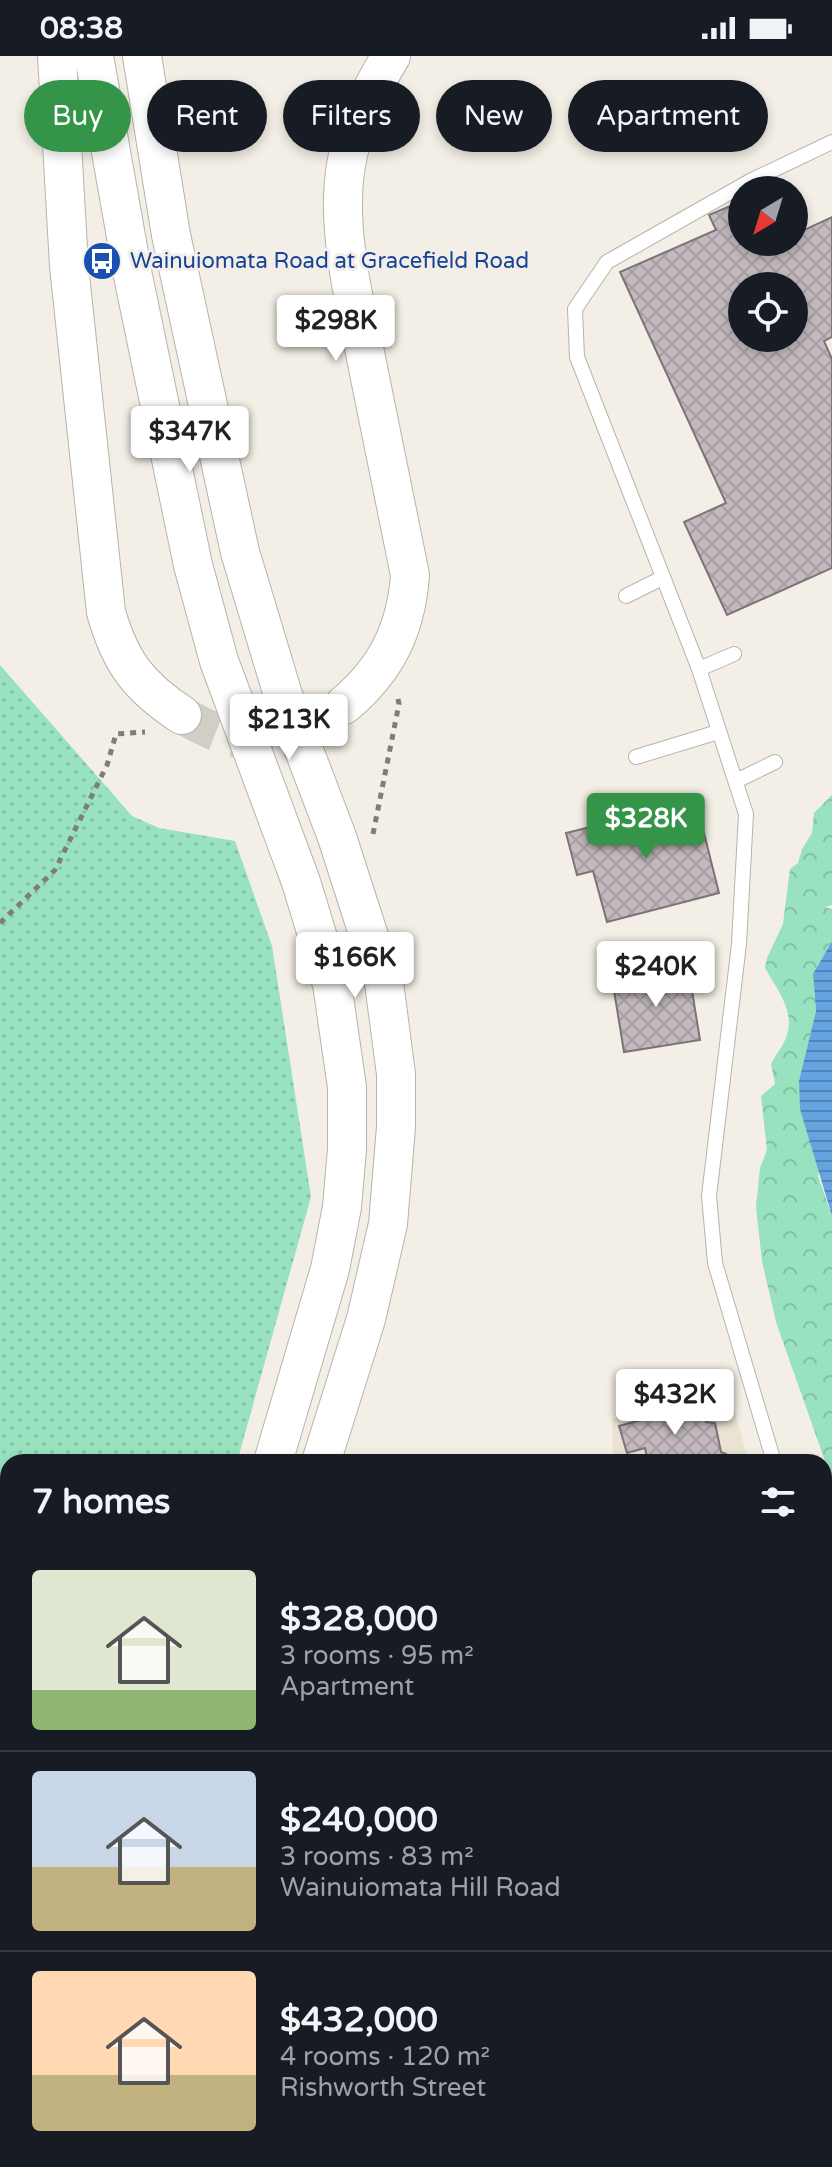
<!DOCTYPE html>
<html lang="en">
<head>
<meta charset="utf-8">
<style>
  body { margin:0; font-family:"Varela Round",sans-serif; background:#20242c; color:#f1f3f6; height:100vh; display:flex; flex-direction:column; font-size:30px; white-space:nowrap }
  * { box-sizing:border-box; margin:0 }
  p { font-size:26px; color:#9ea1a6 }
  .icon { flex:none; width:44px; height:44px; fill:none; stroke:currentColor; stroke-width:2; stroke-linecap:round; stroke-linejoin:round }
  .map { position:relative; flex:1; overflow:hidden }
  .sheet { position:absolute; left:0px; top:1398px; width:832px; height:714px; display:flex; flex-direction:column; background:#171b24; border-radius:24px 24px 0 0; box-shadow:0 4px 12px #0003 }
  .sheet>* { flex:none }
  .guide { position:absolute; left:24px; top:24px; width:784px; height:72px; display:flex; gap:16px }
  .needle { width:52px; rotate:218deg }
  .fabs { position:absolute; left:728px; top:120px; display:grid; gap:16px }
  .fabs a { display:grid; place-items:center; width:80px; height:80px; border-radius:50%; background:#171b24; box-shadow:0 4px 12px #0003; font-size:40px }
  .price { position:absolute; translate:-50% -68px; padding:0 18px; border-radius:8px; background:#fff; color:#222; font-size:26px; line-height:52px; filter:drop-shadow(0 2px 4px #0008) }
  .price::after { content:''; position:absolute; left:50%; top:48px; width:24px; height:18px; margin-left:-12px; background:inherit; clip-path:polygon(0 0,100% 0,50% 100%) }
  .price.active { background:#349549; color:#fff }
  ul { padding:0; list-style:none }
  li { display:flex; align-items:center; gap:24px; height:200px; padding:0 32px }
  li+li { border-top:2px solid #363941 }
  li span { display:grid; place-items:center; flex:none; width:224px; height:160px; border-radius:8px; color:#555 }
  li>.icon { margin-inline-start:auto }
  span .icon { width:96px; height:96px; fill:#fffc; stroke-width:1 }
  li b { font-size:34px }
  h2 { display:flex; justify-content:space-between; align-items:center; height:96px; padding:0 32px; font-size:34px }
  .tag { padding:0 28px; border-radius:36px; background:#171b24; box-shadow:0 4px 12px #0003; font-size:28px; line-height:72px }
  .tag.active { background:#349549; color:#fff }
  .status { display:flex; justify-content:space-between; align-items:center; height:56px; padding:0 40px; background:#171b24; direction:ltr }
  .status svg { height:22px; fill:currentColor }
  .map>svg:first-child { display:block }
</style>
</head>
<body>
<div class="status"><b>08:38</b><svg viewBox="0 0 49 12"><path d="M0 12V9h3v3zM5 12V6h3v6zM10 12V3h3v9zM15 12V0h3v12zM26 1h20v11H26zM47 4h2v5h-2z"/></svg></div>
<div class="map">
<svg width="832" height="2111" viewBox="0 0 832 2111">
  <defs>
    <pattern id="industrial-furrows" width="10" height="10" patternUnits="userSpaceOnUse" patternTransform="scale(2)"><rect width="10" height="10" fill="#eae3d3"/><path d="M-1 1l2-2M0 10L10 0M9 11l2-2" fill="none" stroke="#c8c2b4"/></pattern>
    <pattern id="grass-dots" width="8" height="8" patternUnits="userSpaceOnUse" patternTransform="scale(2)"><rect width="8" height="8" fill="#98e2c0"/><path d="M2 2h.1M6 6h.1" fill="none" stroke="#82c1a4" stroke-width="1.8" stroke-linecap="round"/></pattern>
    <pattern id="forest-crowns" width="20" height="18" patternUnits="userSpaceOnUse" patternTransform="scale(2)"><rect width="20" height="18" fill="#98e2c0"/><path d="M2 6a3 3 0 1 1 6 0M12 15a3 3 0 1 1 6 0" fill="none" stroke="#82c1a4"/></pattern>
    <pattern id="water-rules" width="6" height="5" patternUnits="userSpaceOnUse" patternTransform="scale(2)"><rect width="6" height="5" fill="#66a4e1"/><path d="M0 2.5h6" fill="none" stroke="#5384b5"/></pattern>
    <pattern id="building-cross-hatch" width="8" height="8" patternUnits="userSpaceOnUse" patternTransform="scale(2)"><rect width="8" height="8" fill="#c3b9be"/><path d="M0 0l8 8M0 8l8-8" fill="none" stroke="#a79ea2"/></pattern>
  </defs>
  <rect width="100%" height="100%" fill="#f3efe6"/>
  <path fill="#eae3d3" d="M 726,1327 L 749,1406 L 613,1406 L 612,1363 Z"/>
  <path fill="url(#industrial-furrows)" d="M 832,1668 L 832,2111 L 433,2111 L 431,2104 L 824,2104 L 824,1671 Z
    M 8,1792 L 8,2104 L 344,2104 L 346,2111 L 0,2111 L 0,1794 Z"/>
  <path fill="url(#grass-dots)" d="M 0,609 L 132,760 L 159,772 L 235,785 L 272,890 L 311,1141 L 237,1406 L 8,1406 L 8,1744 L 0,1746 Z"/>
  <path fill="url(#forest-crowns)" d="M 832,739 L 832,849 L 825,851 L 832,853 L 832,885 L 813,918 L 816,955 L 799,1026 L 819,1115 L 818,1120 L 832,1160 L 832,1425 L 776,1266 L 762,1205 L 756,1151 L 760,1112 L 767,1094 L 761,1040 L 775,1028 L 771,1008 C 776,998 784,989 787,979 C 795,954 776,932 765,912 L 767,902 L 783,868 L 790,813 L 798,807 L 802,793 L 812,777 L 814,757 Z"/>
  <path fill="url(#water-rules)" d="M 832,885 L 832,1160 L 800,1053 L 799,1025 L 816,955 L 813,918 Z"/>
  <path fill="url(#building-cross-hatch)" stroke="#7d7479" stroke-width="2" fill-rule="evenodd" d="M 742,145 L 742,186 L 794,186 L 794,168 L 798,177 L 832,161 L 832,281 L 824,285 L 832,303 L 832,512 L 727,559 L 684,466 L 726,447 L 620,216 L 716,174 L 709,159 ZM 742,230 L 794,230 L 794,282 L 742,282 Z
    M 696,745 L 719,837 L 607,866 L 593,815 L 577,819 L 566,777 Z
    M 688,910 L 700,984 L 624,996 L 612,922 Z
    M 701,1348 L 706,1366 L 715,1367 L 721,1396 L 726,1398 L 722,1406 L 648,1406 L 645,1392 L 627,1397 L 619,1370 Z
    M 829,1800 L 832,1810 L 832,2078 L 824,2080 L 824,1802 Z
    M 230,2104 L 324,2104 L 327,2111 L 232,2111 Z
    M 537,2104 L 591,2104 L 593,2111 L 539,2111 Z
    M 611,2104 L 682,2104 L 685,2111 L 613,2111 Z"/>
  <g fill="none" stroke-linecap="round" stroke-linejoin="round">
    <path stroke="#d1cec6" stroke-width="38" stroke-dasharray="38 19" stroke-linecap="butt" d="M 182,659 C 243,695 288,696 344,649"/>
    <defs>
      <path id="lane" d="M 626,540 L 662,522
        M 699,613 L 734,598
        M 636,701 L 718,676
        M 736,725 L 775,706
        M 774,1406 L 715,1207 L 709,1140 L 739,888 L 746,758 L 699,613 L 577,301 L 575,253 L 607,206 L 750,125 L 832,86
        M 824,1574 L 831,1596 L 825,1674
        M 707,2104 L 709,2111"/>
      <path id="street" d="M 824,1599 L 831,1596"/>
      <path id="secondary" d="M 57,0 L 69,210 L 106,556 C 120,606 139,631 182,659
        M 94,0 L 133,220 L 193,509 L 219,605 L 301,826 L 332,928 L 347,1031 L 347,1093 L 342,1151 L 330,1213 L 273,1406
        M 142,0 L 171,179 L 240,496 L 283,639 L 337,781 L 384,927 L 396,1018 L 396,1071 L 388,1168 L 366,1263 L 321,1406
        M 344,649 C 386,614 406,574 410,519 L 351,228 C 335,133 340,84 391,0
        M 377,2104 L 379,2111"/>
    </defs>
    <use href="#lane" stroke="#b7b4ab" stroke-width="16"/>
    <use href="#street" stroke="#b7b4ab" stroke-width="28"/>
    <use href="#secondary" stroke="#b7b4ab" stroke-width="40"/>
    <path stroke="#807d78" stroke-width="5" stroke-dasharray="6 6" stroke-linecap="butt" d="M 373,778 L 399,648 L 398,643
      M 0,867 L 55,814 L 107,709 L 116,678 L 145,676
      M 0,1699 L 8,1700"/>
    <use href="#lane" stroke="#fff" stroke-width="14"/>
    <use href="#street" stroke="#fff" stroke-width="26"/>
    <use href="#secondary" stroke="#fff" stroke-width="38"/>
  </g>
  <defs>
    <symbol id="bus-disc" viewBox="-11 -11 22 22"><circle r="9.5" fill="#1a4fb4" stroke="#f3efe6"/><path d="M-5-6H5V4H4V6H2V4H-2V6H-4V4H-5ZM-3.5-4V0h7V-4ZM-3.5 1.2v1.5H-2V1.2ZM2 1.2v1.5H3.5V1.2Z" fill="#fff"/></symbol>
  </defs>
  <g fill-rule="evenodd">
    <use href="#bus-disc" x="80" y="183" width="44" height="44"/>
  </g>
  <g text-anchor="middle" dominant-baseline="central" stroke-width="6" stroke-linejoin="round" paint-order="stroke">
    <g font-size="22" fill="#164399" stroke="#f3efe6" text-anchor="start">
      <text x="130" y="205">Wainuiomata Road at Gracefield Road</text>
    </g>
  </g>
</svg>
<div class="fabs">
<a><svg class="needle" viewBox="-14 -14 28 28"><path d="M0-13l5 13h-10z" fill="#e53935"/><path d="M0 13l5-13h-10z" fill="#9ea1a6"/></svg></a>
<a><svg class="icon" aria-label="locate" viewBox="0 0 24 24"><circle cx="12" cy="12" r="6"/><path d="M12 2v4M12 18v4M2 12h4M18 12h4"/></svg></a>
</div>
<b class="price" style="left:336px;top:307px">$298K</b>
<b class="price" style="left:190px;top:418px">$347K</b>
<b class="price" style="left:289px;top:706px">$213K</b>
<b class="price active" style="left:646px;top:805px">$328K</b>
<b class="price" style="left:355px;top:944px">$166K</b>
<b class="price" style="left:656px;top:953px">$240K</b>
<b class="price" style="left:675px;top:1381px">$432K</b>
<div class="guide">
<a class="tag active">Buy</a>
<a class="tag">Rent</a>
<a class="tag">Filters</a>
<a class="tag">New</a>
<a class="tag">Apartment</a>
</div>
<section class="sheet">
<h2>7 homes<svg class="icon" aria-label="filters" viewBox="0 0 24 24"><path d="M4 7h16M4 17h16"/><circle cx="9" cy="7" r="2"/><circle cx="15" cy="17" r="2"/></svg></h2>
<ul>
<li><span style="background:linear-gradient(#dfe7d0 75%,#8fb573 0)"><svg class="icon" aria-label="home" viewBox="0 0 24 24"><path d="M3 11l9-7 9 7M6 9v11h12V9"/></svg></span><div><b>$328,000</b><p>3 rooms · 95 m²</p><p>Apartment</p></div></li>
<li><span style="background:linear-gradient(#c9d6e8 60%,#c2b280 0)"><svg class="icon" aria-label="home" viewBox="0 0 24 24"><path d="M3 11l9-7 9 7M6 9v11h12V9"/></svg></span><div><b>$240,000</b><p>3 rooms · 83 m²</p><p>Wainuiomata Hill Road</p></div></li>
<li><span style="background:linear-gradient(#ffd9b3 65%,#c2b280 0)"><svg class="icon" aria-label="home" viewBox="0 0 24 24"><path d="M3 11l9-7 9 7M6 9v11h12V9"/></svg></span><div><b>$432,000</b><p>4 rooms · 120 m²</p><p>Rishworth Street</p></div></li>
</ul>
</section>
</div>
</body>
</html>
